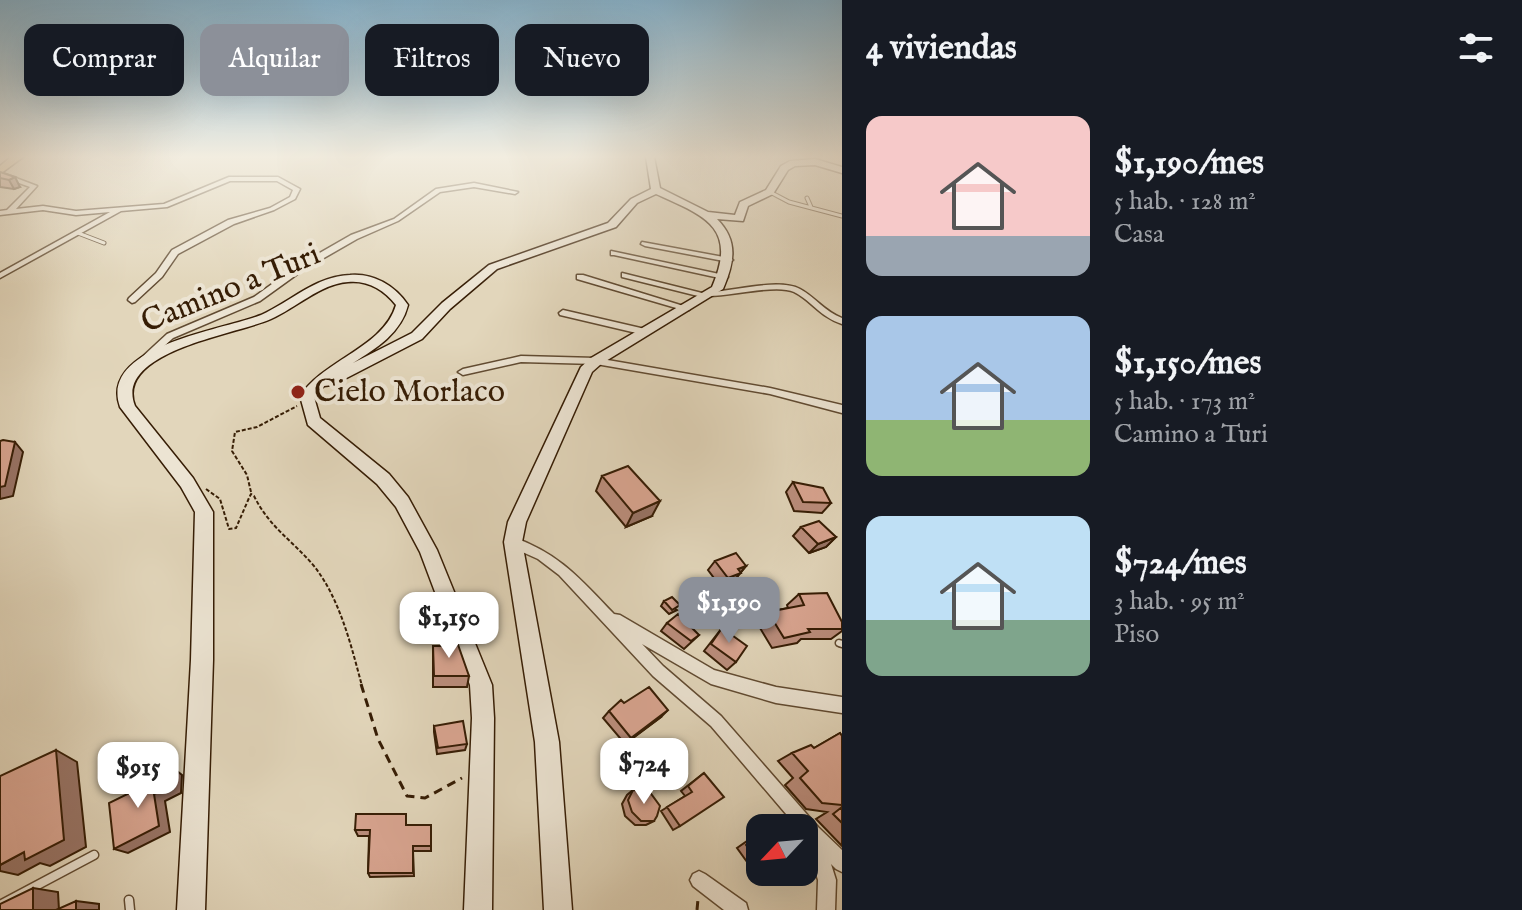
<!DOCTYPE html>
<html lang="es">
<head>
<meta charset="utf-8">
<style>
  body { margin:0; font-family:"IM FELL English",serif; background:#20242c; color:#f1f3f6; height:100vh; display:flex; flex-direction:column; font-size:30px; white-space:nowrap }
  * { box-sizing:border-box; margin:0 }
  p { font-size:26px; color:#9ea1a6 }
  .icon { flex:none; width:44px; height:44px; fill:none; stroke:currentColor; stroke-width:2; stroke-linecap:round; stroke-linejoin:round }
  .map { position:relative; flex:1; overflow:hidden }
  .details { display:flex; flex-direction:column; background:#171b24; width:680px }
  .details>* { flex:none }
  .top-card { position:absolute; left:24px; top:24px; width:698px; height:72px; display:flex; gap:16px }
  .needle { width:52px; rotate:244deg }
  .controls { position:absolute; left:746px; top:814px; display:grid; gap:16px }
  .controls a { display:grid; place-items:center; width:72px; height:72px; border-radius:16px; background:#171b24; box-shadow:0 8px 32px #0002; font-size:40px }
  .price { position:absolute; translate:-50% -68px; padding:0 18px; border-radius:16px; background:#fff; color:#222; font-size:26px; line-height:52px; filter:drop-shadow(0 2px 4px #0008) }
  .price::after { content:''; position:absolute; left:50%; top:48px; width:24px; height:18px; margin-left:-12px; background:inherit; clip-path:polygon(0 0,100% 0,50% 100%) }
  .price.active { background:#8c9099; color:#fff }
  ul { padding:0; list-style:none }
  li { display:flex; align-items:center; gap:24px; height:200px; padding:0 24px }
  li span { display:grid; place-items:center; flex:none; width:224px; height:160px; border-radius:16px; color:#555 }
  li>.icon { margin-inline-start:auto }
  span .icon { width:96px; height:96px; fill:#fffc; stroke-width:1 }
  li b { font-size:34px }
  h2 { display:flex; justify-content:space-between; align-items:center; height:96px; padding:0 24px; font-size:34px }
  .pill { padding:0 28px; border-radius:16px; background:#171b24; box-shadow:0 8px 32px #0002; font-size:28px; line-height:72px }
  .pill.active { background:#8c9099; color:#fff }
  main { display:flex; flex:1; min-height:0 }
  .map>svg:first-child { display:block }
</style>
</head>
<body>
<main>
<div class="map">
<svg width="842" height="910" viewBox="0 0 842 910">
  <rect width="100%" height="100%" fill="#e2d6bb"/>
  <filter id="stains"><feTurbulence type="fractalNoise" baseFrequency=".0025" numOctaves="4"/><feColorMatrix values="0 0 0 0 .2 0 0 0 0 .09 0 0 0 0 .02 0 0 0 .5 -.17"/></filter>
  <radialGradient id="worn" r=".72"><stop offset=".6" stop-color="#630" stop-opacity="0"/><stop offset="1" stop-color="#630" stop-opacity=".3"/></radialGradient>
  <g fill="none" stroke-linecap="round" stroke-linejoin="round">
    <defs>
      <path id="lane-far2" d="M 770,192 L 789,202 L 842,216
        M 807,198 L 811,207
        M 78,233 L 104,243"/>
      <path id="lane-far1" d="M 839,643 L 842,644"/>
      <path id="lane" d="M 129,900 L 130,910
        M 0,905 L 94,855"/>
      <path id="street" d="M 0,172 L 37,186 L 16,209 L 43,206 L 76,211 L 164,204 L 229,177 L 278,177 L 300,189 L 295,199 L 274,210 L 234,224 L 178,254 L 162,277 L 135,302 L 132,303 L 128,300 L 129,298 L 156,273 L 172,250 L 228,220 L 270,208 L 290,197 L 293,190 L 277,181 L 230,181 L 167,207 L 121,211 L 0,278 L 0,273 L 110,212 L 76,215 L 43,210 L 0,215 L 0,211 L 7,210 L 30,187 L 0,176 Z
        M 474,183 L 518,192 L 515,194 L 474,187 L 440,192 L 398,221 L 357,239 L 303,270 L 260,301 L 173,338 L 149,360 L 143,360 L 141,358 L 167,334 L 254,297 L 297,266 L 351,235 L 394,219 L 436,189 Z
        M 642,242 L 729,258 L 733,260 L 729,262 L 645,246 L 641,244 Z
        M 611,251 L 724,275 L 728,277 L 724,279 L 614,255 L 611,255 Z
        M 622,273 L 706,294 L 710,292 C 735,291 778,278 800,289 C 815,297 825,312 842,318 L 842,324 C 820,317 812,301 794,292 C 777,284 731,296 710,296 L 706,298 L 622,277 Z
        M 577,275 L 583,275 L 690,308 L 689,310 L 683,310 L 577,279 Z
        M 563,310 L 645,329 L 649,332 L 645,335 L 560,315 L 559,313 Z
        M 521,356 L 596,358 L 770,388 L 842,405 L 842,413 L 770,394 L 596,364 L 521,362 L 463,375 L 458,372 L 463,369 Z
        M 513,537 C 561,555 579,578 614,614 L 620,615 L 714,670 L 776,687 L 842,697 L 842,713 L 776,703 L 711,684 L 642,644 L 663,666 L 721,716 L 818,827 L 842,850 L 842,872 L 836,869 L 831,864 L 836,880 L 835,910 L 817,910 L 818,880 L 804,835 L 804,828 L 798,828 L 711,726 L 653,676 L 559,575 L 538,559 L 509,546 L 507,542 L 509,538 Z
        M 699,871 L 705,874 L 746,903 L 748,910 L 724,910 L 693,886 L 690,880 L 693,874 Z"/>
      <path id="secondary" d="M 646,157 L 654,157 L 660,188 L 708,212 L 735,215 L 740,202 L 766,190 L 781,166 L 790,161 L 815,159 L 842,167 L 842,173 L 815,165 L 795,166 L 788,170 L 773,194 L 748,206 L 743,221 L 717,219 C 739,241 734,263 723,289 L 601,364 L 592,372 L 526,522 L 522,542 L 559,742 L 572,910 L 544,910 L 535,742 L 504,542 L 508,522 L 581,367 L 591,358 L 712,287 C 738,227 705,216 656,194 L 637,203 L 616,227 L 497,269 L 450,309 L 422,339 L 333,385 L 324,386 L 314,397 L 320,418 L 389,474 L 408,497 L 437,550 L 492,685 L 494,718 L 492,910 L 464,910 L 472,718 L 470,685 L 420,552 L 396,507 L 377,484 L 308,425 L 300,396 C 325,359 384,347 396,305 C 384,290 368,280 348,282 C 320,284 296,308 271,319 C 238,334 113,351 135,406 L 193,478 L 213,512 L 213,660 L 205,910 L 177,910 L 191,660 L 195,512 L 181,487 L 120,407 C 98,346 224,330 261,315 C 290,302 316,276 350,275 C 374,273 395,286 408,305 C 401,333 377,348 353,363 L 412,333 L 442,303 L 489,265 L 608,223 L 631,199 L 651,189 Z"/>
      <path id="highway" d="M 11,157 L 23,157 L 0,174 L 0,166 Z"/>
    </defs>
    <use href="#lane-far2" stroke="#614b32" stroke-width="5"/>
    <use href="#lane-far1" stroke="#614b32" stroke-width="9"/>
    <use href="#lane" stroke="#614b32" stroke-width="11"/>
    <use href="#street" stroke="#614b32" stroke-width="3"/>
    <use href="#secondary" stroke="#361d05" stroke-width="3"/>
    <use href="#highway" stroke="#361d05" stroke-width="3"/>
    <path stroke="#361d05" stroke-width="2" stroke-dasharray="4 2" stroke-linecap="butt" d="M 206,489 L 220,499 L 229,529 L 236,528 L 249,498 L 251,494 L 254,496 C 270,528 292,540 314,566 C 340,599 351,645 362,686
      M 251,492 L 247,475 L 232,451 L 235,432 L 257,427 L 297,406"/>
    <path stroke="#361d05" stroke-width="3" stroke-dasharray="9 6" stroke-linecap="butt" d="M 361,684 L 378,739 L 407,796 L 425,798 L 462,778
      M 697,910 L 698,899"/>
    <use href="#lane-far2" stroke="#ece4d3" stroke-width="3"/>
    <use href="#lane-far1" stroke="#ece4d3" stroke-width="6"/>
    <use href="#lane" stroke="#ece4d3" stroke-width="8"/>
    <use href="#street" fill="#ece4d3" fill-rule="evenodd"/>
    <use href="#secondary" fill="#ece4d3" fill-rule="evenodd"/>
    <use href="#highway" fill="#e1bb7e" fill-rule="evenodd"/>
  </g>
  <path fill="#bb8e7d" stroke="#361d05" stroke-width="2" d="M 0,172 L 20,187 L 14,189 L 0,187 Z
    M 602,476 L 652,516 L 626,527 L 596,491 Z
    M 793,482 L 831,503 L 822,513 L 794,511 L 786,492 Z
    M 801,527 L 836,537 L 826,547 L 809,553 L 793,536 Z
    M 715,561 L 746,566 L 733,582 L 720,586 L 708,570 Z
    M 799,594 L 842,622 L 842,631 L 831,639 L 801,639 L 797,643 L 772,648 L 757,623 L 768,612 L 788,608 L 787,605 Z
    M 664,601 L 677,610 L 669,614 L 661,606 Z
    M 667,623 L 699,635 L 684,649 L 661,631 Z
    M 722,628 L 736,662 L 727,670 L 704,651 Z
    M 445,640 L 469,676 L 467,687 L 433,687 L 433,646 L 445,646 Z
    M 624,703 L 661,717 L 625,744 L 603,718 L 609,711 Z
    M 434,726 L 467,744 L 465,750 L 437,754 L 434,732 Z
    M 840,733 L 842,736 L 842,846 L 816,819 L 827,812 L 806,809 L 785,785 L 793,778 L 778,761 L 792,753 L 814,748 Z
    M 704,773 L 680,826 L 673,830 L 661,811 L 685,796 L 681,791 Z
    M 633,790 L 654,821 L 646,825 L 635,825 L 625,816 L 622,804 L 627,795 Z
    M 407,825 L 431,846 L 431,851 L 413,851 L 414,876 L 370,877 L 368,873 L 369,836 L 358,836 L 355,830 Z
    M 760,832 L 760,872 L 778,872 L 770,878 L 760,880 L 737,848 Z"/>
  <path fill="#987466" stroke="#361d05" stroke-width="2" d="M 15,177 L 20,187 L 14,189 L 9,180 Z
    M 15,442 L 23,452 L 13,496 L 0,499 L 0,487 Z
    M 660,501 L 652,516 L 626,527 L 633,513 Z
    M 836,537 L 826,547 L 809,553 L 818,544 Z
    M 746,566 L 733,582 L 720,586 L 728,578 L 738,569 Z
    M 668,710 L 661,717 L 625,744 L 631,738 Z
    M 56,750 L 77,762 L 86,847 L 50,866 L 40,863 L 18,875 L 0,871 L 0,865 L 24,852 Z
    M 172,767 L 182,775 L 181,793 L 165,801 L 170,832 L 128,853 L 114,849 L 154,794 Z
    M 33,888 L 58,892 L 59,910 L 33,910 Z
    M 76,901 L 99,904 L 99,910 L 76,910 Z"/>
  <path fill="#d9a591" stroke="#361d05" stroke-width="2" d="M 0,172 L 15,177 L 9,180 L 0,178 Z
    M 3,440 L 15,442 L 5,486 L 0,487 L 0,441 Z
    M 628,466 L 660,501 L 633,513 L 602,476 Z
    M 793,482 L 823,488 L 831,503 L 803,502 Z
    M 819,521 L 836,537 L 818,544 L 801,527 Z
    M 736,553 L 746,566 L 738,569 L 741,573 L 728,578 L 715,561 Z
    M 827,593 L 842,622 L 842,629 L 808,629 L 810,632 L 784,638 L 768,612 L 804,605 L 799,594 Z
    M 672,597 L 680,605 L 672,610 L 664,601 Z
    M 678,614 L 699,635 L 691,641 L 667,623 Z
    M 722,628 L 747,646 L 736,662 L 711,644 Z
    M 456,639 L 469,676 L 434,676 L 433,646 L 446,646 L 445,640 Z
    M 649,687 L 668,710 L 631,738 L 609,711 L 621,700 L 624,703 Z
    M 463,721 L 467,744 L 438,748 L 434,726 Z
    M 840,733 L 842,736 L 842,805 L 822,803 L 800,778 L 808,771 L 792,753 L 811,745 L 814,748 Z
    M 56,750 L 64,840 L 25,860 L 24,852 L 0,865 L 0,776 Z
    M 172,767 L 170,787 L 154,794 L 159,826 L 114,849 L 109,803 L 146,785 L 145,779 Z
    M 704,773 L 724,797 L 680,826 L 667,807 L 692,792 L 688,786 Z
    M 633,790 L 649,791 L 660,806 L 657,816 L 654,821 L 641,821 L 632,812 L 628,800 Z
    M 842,807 L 842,823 L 833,814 Z
    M 356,814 L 406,814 L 406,825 L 431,825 L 431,846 L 413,846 L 413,873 L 368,873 L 370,830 L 355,830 Z
    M 779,821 L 784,828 L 770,828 Z
    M 760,835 L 760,864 L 746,845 Z
    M 766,872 L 778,872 L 770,878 Z
    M 33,888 L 33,910 L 0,910 L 0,904 Z
    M 76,901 L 76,910 L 56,910 Z"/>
  <linearGradient id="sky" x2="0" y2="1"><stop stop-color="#87b6d2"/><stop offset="0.55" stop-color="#f2ede0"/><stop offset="1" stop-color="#f2ede0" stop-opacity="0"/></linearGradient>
  <rect width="842" height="285" fill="url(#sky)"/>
  <circle fill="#8f2418" stroke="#ece4d3" stroke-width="3" cx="298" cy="392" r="8"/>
  <g text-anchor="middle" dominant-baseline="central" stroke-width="8" stroke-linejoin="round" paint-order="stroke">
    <g font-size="32" fill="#361d05" stroke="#ece4d3">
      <text transform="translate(231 289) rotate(-22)">Camino a Turi</text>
    </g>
    <g font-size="32" fill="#361d05" stroke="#ece4d3" text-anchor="start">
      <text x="314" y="392">Cielo Morlaco</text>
    </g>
  </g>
  <rect width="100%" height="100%" filter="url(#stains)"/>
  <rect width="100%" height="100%" fill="url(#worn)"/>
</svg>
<div class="controls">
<a><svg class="needle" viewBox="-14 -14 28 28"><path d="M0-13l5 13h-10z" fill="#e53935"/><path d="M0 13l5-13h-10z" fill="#9ea1a6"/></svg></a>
</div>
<b class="price active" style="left:729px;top:645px">$1,190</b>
<b class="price" style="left:449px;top:660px">$1,150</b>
<b class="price" style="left:644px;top:806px">$724</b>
<b class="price" style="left:138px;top:810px">$915</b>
<div class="top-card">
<a class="pill">Comprar</a>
<a class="pill active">Alquilar</a>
<a class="pill">Filtros</a>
<a class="pill">Nuevo</a>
</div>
</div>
<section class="details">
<h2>4 viviendas<svg class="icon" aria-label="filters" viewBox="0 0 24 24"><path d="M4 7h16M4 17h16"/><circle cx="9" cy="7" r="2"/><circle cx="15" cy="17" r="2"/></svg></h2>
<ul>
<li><span style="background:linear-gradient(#f6c9c9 75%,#9aa5b1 0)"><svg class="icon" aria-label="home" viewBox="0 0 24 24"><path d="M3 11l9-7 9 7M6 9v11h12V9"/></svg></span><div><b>$1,190/mes</b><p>5 hab. · 128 m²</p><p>Casa</p></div></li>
<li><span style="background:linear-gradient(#a9c7e8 65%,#8fb573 0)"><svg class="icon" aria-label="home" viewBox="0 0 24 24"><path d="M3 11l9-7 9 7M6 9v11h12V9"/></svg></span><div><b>$1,150/mes</b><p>5 hab. · 173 m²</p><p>Camino a Turi</p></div></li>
<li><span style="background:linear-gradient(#bfe0f5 65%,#7fa58c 0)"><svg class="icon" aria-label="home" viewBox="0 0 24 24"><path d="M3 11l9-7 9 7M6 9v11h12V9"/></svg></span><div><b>$724/mes</b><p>3 hab. · 95 m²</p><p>Piso</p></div></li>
</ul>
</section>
</main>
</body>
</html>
